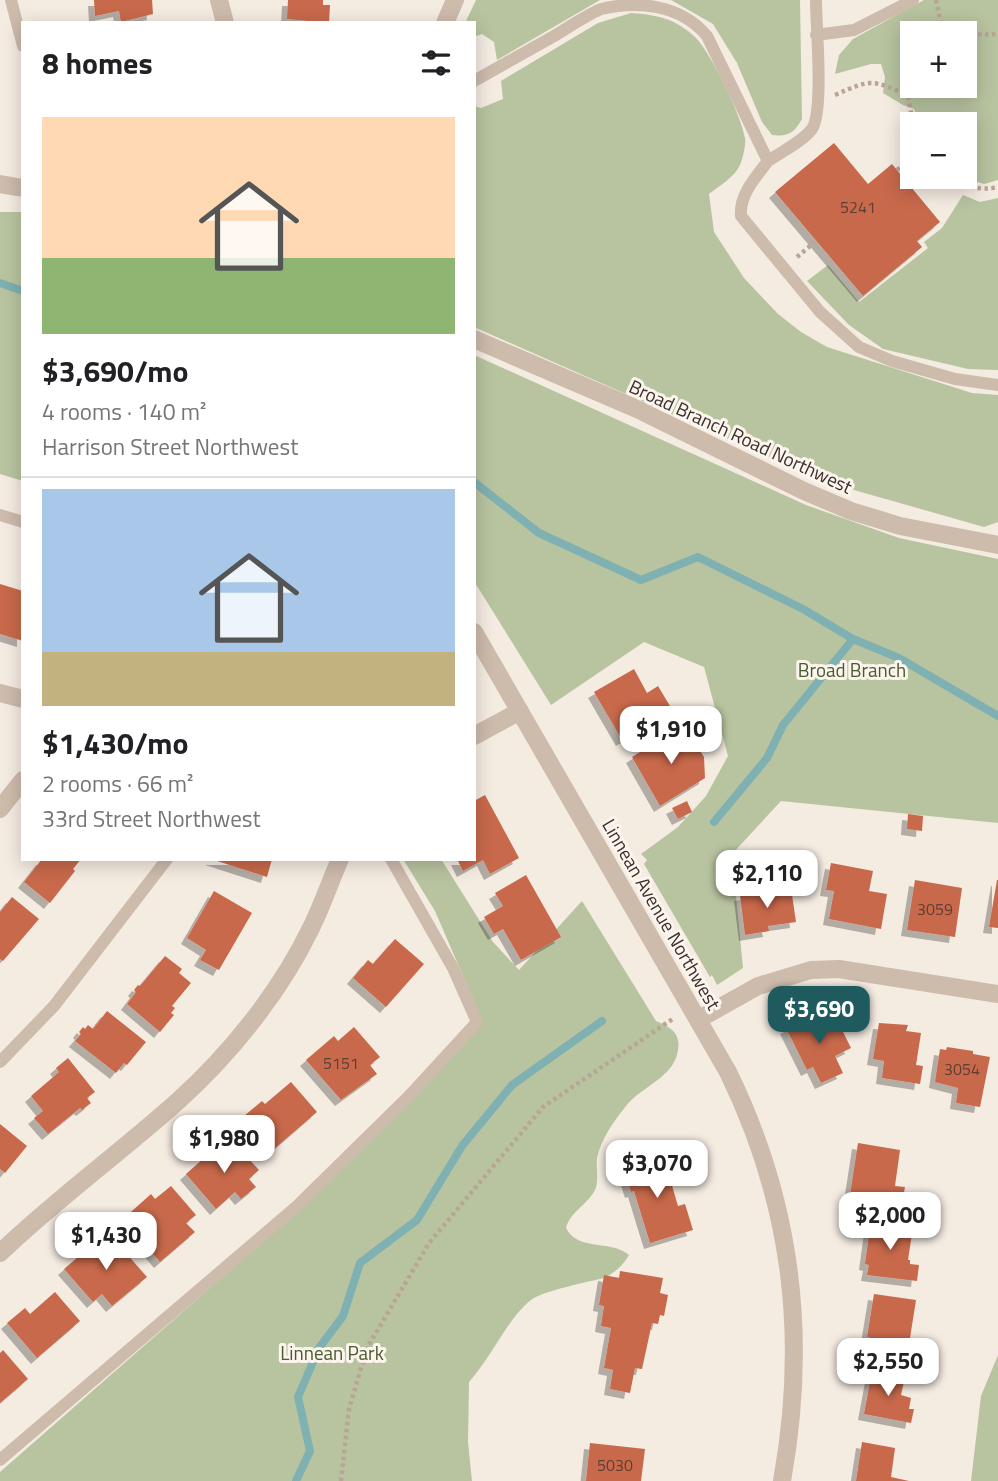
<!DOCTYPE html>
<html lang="en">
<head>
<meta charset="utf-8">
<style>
  body { margin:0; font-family:"Titillium Web",sans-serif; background:#f6f6f6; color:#202124; height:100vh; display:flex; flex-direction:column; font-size:26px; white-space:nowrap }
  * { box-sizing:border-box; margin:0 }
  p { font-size:23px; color:#757577 }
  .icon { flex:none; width:38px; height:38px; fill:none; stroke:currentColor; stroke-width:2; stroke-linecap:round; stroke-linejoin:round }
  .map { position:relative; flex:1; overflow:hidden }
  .side { position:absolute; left:21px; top:21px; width:455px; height:840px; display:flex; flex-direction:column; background:#fff; border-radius:0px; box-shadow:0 4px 18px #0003 }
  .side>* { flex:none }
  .fabs { position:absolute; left:900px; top:21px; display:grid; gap:14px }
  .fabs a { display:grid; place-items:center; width:77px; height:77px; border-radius:0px; background:#fff; box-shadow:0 4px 18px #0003; font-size:35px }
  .price { position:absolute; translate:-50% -60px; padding:0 16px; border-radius:14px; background:#fff; color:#222; font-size:23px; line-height:46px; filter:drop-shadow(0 2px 4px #0008) }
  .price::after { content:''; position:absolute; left:50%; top:42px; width:21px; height:16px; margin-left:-10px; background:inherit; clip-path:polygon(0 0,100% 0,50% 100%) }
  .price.current { background:#1f5a5e; color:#fff }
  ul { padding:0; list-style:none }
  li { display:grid; align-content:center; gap:14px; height:371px; padding:0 21px }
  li+li { border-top:2px solid #e0e0e0 }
  li span { display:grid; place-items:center; height:217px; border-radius:0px; color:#555 }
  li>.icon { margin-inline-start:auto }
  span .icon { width:126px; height:126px; fill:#fffc; stroke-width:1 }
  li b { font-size:30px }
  h2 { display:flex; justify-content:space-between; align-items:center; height:84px; padding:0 21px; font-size:30px }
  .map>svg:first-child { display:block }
</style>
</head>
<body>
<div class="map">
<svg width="998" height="1481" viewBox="0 0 998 1481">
  <defs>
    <filter id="shadow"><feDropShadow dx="-6" dy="6" stdDeviation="0" flood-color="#0004"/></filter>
  </defs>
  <rect width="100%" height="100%" fill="#f4ebe1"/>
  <path fill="#b8c4a0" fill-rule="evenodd" d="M 476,0 L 600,0 L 497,60 L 494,42 L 482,34 L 474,37 L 474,23 L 465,23 Z
    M 671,0 L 800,0 L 802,119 C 794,133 788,137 772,135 L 762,122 L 737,63 L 713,24 Z
    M 924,0 L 998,0 L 998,180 L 984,184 L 962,177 L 964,177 L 964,124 L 919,124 L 914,109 L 903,105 L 883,93 L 885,77 L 881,64 L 871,64 L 835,74 L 839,55 L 853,39 ZM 912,33 L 964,33 L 964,86 L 912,86 Z
    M 631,13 C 658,15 674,18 695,37 C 710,51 742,117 745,138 C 746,145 743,158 740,165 C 735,177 719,186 709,194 L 714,232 L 744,278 L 778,314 L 801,332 L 827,347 L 972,393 L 998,395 L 998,522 L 984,527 L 854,490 L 771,458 L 474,327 L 474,106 L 481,108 L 503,99 L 501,81 L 598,23 Z
    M 963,195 L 980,202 L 998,198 L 998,370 L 968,369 L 883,349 L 849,325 L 807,281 L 828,265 L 859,302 L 928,248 L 924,242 L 942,228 Z
    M 0,212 L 23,212 L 23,481 L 0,474 Z
    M 474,355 L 806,505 L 899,538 L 998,559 L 998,823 L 781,801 L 732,854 L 743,968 L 717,985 L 712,975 L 710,977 L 644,864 L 647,860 L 641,854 L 678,827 L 706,796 L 728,756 L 704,667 L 644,642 L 551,705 L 474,581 Z
    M 403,859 L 441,859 L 493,942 L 519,970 L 582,901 L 656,1021 C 675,1029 683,1036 676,1058 C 668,1079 639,1089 626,1106 C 614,1121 601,1139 597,1158 C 596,1168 599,1182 595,1190 C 587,1205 570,1212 566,1228 C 578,1252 610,1239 629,1255 C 623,1266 614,1273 604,1278 C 588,1282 542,1291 531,1300 C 508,1318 491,1358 469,1382 L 468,1442 L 472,1481 L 0,1481 L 0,1472 L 291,1217 L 479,1013 L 435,911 Z
    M 998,1355 L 998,1481 L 971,1481 L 981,1396 Z"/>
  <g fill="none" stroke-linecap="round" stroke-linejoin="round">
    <path stroke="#7fb0b2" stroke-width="8" d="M 0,283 L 23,291
      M 474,482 L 539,533 L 641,580 L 698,557 L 803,609 L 853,639 L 899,658 L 998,716
      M 714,822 L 767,758 L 783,725 L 853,639
      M 296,1481 L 310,1451 L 298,1397 L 319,1348 L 343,1316 L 360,1263 L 417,1220 L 462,1146 L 512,1085 L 602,1021"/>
  </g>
  <path fill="#c8694b" filter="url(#shadow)" d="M 94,0 L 152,0 L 153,14 L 121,22 L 119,11 L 95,16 Z
    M 288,0 L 323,0 L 323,5 L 330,5 L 329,23 L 287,19 Z
    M 834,143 L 868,184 L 892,164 L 940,222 L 917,241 L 922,247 L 863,296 L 775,192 Z
    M 0,584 L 23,591 L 23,641 L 0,634 Z
    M 634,669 L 647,693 L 658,686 L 673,711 L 622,740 L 594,692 Z
    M 681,727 L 695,752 L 699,749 L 704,757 L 705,778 L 660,806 L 632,757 Z
    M 485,795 L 519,858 L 490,874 L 483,860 L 463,871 L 457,859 L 474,859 L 474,801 Z
    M 687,801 L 692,812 L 678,819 L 672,808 Z
    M 908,814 L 923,816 L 922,831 L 907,829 Z
    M 42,859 L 81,859 L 73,869 L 75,871 L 50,903 L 24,882 Z
    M 211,859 L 272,859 L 267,877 Z
    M 831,863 L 873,871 L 869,891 L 887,894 L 881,929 L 829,919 L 834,891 L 826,890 Z
    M 526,875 L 561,937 L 521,960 L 503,929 L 494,934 L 484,917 L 503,906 L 495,893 Z
    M 915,880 L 962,888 L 955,937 L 907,930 Z
    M 997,880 L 998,880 L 998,928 L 989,927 Z
    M 791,888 L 796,922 L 768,926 L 769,931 L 745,935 L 740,895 Z
    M 214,891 L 252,913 L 219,970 L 200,960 L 206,950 L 187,938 Z
    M 12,897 L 39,919 L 3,961 L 0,959 L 0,912 Z
    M 395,939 L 424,964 L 386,1007 L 353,978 L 368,960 L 373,964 Z
    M 165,956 L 182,969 L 179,973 L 191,983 L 172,1006 L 175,1008 L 171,1013 L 174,1015 L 160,1032 L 127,1004 L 136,992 L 134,990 L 138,985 L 140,986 Z
    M 107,1011 L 146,1042 L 127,1065 L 124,1063 L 116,1073 L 75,1041 L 81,1034 L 79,1032 L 83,1027 L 85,1029 L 88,1025 L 93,1029 Z
    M 818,1013 L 827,1030 L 839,1024 L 851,1048 L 835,1056 L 843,1073 L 821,1083 L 813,1067 L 807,1070 L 786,1028 Z
    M 879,1023 L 908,1025 L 906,1031 L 921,1033 L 916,1065 L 923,1066 L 920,1084 L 882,1078 L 884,1061 L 873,1059 Z
    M 354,1027 L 380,1057 L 370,1065 L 377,1074 L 341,1100 L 306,1060 L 334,1036 L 338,1041 Z
    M 947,1047 L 973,1051 L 973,1054 L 990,1057 L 980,1107 L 956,1103 L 958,1088 L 935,1082 L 940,1049 L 946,1050 Z
    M 68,1058 L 95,1092 L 87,1098 L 91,1103 L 82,1110 L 80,1108 L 48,1134 L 34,1118 L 43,1111 L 31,1096 L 59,1072 L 56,1068 Z
    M 291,1082 L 317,1112 L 273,1150 L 244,1116 L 262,1101 L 265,1104 Z
    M 0,1124 L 27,1146 L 5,1173 L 0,1169 Z
    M 233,1142 L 259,1170 L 249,1179 L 256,1187 L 241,1199 L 235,1192 L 216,1209 L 186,1174 L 213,1150 L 217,1156 Z
    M 858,1143 L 900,1150 L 895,1186 L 905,1187 L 902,1204 L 850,1195 Z
    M 663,1155 L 678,1206 L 685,1204 L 693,1230 L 650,1243 L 634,1191 L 631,1192 L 623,1167 Z
    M 171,1186 L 196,1215 L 186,1223 L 195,1232 L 160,1262 L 123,1219 L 151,1194 L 155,1199 Z
    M 871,1220 L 913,1227 L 908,1260 L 910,1260 L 910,1264 L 919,1265 L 917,1281 L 867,1275 L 869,1265 L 865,1264 Z
    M 111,1236 L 147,1277 L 112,1306 L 102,1294 L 93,1302 L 64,1269 L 92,1245 L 95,1250 Z
    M 620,1271 L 663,1278 L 660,1293 L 668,1295 L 664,1316 L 660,1315 L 658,1324 L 652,1323 L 642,1369 L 635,1368 L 630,1393 L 610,1389 L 613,1370 L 604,1368 L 611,1328 L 601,1326 L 604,1306 L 599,1305 L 604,1275 L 619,1278 Z
    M 55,1292 L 80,1321 L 37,1358 L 7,1323 L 25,1308 L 30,1314 Z
    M 874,1294 L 916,1300 L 910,1338 L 921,1339 L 918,1356 L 869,1349 L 871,1338 L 867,1337 Z
    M 3,1350 L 28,1379 L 0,1403 L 0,1353 Z
    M 872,1371 L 905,1377 L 901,1395 L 911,1398 L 909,1409 L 914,1409 L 911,1423 L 864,1414 Z
    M 862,1442 L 895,1448 L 891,1477 L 909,1481 L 856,1481 Z
    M 590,1443 L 645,1449 L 641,1481 L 586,1481 Z"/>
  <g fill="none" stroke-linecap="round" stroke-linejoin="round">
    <path stroke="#b9a596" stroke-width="4.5" stroke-dasharray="3.5 3.5" stroke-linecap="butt" d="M 936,0 L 943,33
      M 964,35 L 998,34
      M 912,69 L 908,96 L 913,124
      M 835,95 C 871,79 873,79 908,96
      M 897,170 L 912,159
      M 952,177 C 967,187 980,191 998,187
      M 797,257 L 816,241
      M 341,1481 L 349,1409 L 367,1348 L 429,1243 L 543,1107 L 674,1018"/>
    <path stroke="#cdbbac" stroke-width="12" d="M 11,0 L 23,46
      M 816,35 L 854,30 L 913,0
      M 474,81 C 501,66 527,51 554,36 C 569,27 585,16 601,9 C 639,0 681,5 707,36 L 768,161 C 781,152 802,142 812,129 C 824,111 816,26 816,0
      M 768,161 C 756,177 739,195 741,216 L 820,312 L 859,347 L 892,361 L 955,379 L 998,385
      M 0,515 L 23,522
      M 0,1062 L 54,1006 L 167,859
      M 0,1460 L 297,1206 L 409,1096 L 477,1022 L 453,968 L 391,859"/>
    <path stroke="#cdbbac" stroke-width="18" d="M 219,0 L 225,23
      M 445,23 L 455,0
      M 474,632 L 728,1072 C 792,1203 808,1337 782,1481
      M 0,693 L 23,699
      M 474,736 L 520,711
      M 0,809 L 23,780
      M 699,1019 L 758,986 L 811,970 L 839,969 L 998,994
      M 0,1253 C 56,1199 120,1153 178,1101 C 231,1053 280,992 311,928 C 322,906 330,882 340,859"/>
    <path stroke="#cdbbac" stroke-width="18" d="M 0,184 L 23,188
      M 474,339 L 637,409 L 804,491 L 851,511 L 900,526 L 998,545"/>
  </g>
  <g text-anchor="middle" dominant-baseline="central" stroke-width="6" stroke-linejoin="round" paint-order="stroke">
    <g font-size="16" fill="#5e3e33">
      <text x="858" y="207">5241</text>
      <text x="935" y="909">3059</text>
      <text x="341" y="1063">5151</text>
      <text x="962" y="1069">3054</text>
      <text x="615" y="1465">5030</text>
    </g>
    <g font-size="19" fill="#3b302b" stroke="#fbf5ee">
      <text transform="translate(741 436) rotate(25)">Broad Branch Road Northwest</text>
      <text transform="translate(662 914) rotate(60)">Linnean Avenue Northwest</text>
    </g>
    <g font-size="19" fill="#4a5a2e" stroke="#fbf5ee">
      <text x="852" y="669">Broad Branch</text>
      <text x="332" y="1352">Linnean Park</text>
    </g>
  </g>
</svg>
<div class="fabs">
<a>+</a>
<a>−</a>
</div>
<b class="price" style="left:671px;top:766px">$1,910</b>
<b class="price" style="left:767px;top:910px">$2,110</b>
<b class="price current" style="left:819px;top:1046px">$3,690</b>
<b class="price" style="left:224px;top:1175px">$1,980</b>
<b class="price" style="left:657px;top:1200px">$3,070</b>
<b class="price" style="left:890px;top:1252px">$2,000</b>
<b class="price" style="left:106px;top:1272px">$1,430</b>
<b class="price" style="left:888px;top:1398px">$2,550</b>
<section class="side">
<h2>8 homes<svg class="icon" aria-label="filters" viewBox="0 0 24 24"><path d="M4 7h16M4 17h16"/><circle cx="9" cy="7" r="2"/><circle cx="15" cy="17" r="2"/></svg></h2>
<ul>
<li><span style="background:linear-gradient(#ffd9b3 65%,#8fb573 0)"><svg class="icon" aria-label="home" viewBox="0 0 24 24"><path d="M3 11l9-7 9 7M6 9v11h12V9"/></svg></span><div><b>$3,690/mo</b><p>4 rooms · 140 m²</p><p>Harrison Street Northwest</p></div></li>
<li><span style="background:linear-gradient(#a9c7e8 75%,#c2b280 0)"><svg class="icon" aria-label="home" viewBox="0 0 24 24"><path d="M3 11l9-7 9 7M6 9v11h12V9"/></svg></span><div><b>$1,430/mo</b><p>2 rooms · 66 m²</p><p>33rd Street Northwest</p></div></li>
</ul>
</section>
</div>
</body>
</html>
